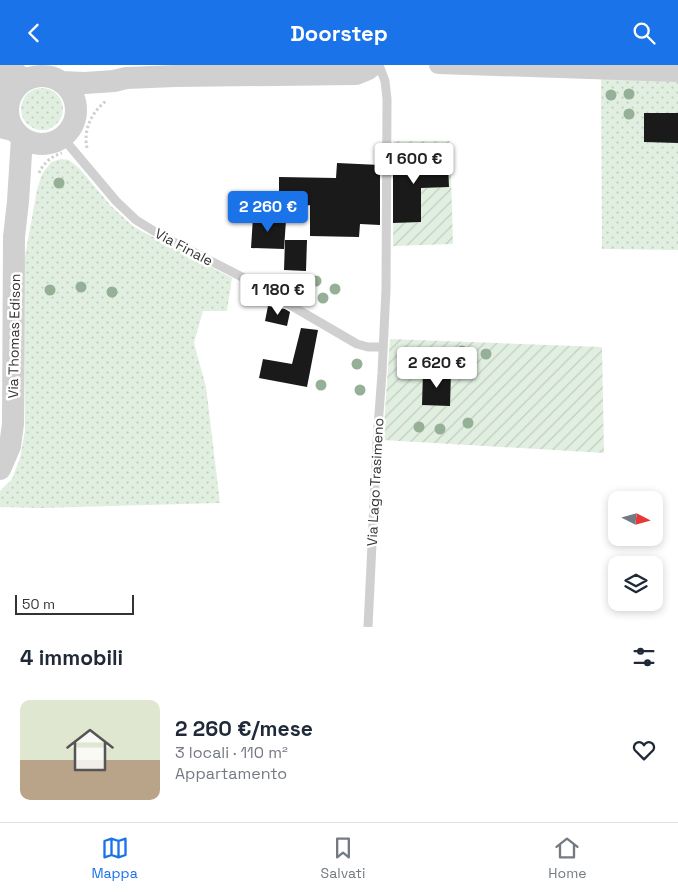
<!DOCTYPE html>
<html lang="it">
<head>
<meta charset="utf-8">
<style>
  body { margin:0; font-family:"Space Grotesk",sans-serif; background:#f6f6f7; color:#1f2937; height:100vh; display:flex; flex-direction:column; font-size:19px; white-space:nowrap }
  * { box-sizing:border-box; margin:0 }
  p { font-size:16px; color:#747a83 }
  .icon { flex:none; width:28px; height:28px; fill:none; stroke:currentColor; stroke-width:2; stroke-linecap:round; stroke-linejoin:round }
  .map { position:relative; height:562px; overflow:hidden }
  .panel { display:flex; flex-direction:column; background:#fff; flex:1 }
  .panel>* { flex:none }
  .needle { width:32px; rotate:96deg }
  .fabs { position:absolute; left:608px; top:426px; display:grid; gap:10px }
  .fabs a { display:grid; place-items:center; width:55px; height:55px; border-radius:10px; background:#fff; box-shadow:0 2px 8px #0003; font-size:25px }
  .scale { position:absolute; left:15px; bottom:12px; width:119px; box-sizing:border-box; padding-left:5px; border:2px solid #333; border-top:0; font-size:14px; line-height:18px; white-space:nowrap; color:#333; -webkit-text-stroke:4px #fff; paint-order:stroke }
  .price { position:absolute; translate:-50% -42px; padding:0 11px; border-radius:5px; background:#fff; color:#222; font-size:16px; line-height:32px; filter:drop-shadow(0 1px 2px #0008) }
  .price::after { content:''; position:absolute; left:50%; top:30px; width:15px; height:11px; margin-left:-8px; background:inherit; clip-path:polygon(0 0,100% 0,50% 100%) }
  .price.selected { background:#1a73e8; color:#fff }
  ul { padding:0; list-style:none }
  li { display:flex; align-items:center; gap:15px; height:125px; padding:0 20px }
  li+li { border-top:1px solid #e0e1e3 }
  li span { display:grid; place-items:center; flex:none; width:140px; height:100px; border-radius:10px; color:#555 }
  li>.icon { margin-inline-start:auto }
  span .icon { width:60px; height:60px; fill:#fffc; stroke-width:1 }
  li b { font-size:21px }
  h2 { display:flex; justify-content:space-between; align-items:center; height:60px; padding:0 20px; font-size:21px }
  header { display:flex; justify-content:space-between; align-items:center; height:65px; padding:0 20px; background:#1a73e8; color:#fff; font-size:22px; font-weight:800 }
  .dock { display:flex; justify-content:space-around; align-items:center; height:70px; border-top:1px solid #e0e1e3; background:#fff; font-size:14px; color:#747a83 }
  .dock a { display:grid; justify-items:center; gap:2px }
  .dock .selected { color:#1a73e8 }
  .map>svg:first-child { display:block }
</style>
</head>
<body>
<header><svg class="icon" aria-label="back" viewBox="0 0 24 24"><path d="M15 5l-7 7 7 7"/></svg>Doorstep<svg class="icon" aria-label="search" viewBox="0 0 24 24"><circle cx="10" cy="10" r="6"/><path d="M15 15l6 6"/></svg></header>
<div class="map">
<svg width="678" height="562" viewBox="0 0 678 562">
  <defs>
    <pattern id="grass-dots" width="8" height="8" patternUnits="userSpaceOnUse" patternTransform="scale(1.25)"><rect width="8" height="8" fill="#e1efe1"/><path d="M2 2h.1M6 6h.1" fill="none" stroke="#c2cdc2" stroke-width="1.8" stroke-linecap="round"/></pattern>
    <pattern id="garden-furrows" width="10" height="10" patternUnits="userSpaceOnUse" patternTransform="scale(1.25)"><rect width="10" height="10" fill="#e1efe1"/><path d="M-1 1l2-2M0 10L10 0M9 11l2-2" fill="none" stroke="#c2cdc2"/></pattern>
  </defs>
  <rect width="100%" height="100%" fill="#fff"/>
  <path fill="url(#grass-dots)" d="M 601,12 L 678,14 L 678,185 L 602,184 Z
    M21 44a21 21 0 1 1 42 0a21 21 0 1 1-42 0Z
    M 61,94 L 69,95 L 79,103 L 111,141 L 134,162 L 232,213 L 227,246 L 203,246 L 194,278 L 206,322 L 220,438 L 40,443 L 0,442 L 0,426 L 12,414 L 20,393 L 25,366 L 23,202 L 37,125 L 42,109 L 51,97 Z"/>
  <path fill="url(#garden-furrows)" d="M 394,76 L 450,76 L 453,179 L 393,181 Z
    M 390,274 L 602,282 L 604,388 L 383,375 Z"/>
  <path fill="#1a1a1a" d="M 644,48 L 678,48 L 678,78 L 644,77 Z
    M 420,88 L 420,99 L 448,98 L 449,122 L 421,123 L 421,157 L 393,158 L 393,100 L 397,100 L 397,89 Z
    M 337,98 L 380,100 L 380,160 L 360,159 L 359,172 L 310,171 L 310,140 L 279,147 L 279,112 L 336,113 Z
    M 253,152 L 286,155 L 284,184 L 251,183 Z
    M 285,175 L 307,175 L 306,206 L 284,205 Z
    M 268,241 L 285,244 L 290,247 L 287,261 L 265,256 Z
    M 301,263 L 318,265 L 307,322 L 259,313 L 263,294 L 292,299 Z
    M 423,307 L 451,307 L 450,341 L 422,340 Z"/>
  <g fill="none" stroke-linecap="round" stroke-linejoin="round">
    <path stroke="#d0d0d0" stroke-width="3" stroke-dasharray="2.5 2.5" stroke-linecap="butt" d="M 87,83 C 83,64 92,47 106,36
      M 39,108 C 43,99 51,91 62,88"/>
    <path stroke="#d0d0d0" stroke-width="9" d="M 63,73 L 116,136 L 136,155 L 162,171 L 242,212 L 357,279 L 368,282 L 383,282
      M 368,562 L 377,376 L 382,308 L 386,224 L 387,34 L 385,16 L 379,0"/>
    <path stroke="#d0d0d0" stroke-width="18" d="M 6,0 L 6,12 L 9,34
      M 12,0 C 18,9 22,12 32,12
      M 438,0 L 678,8
      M 0,55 L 7,44
      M 0,64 L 16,68"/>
    <path stroke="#d0d0d0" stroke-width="22" d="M8 45a34 34 0 1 1 68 0a34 34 0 1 1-68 0Z
      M 61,17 L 85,18 L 114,16 L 126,13 L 175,11 L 356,9 L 368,4 L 373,0
      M 0,404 L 10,381 L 13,359 L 14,172 L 18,136 L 22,73"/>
  </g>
  <g fill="#95b097">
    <circle cx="629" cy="29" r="5.5"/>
    <circle cx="611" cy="30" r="5.5"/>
    <circle cx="629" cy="49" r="5.5"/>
    <circle cx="59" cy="118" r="5.5"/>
    <circle cx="316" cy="216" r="5.5"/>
    <circle cx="81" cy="222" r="5.5"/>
    <circle cx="335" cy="224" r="5.5"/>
    <circle cx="50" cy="225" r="5.5"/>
    <circle cx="112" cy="227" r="5.5"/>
    <circle cx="323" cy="233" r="5.5"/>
    <circle cx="462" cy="286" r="5.5"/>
    <circle cx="486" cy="289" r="5.5"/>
    <circle cx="357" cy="299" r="5.5"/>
    <circle cx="470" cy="307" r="5.5"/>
    <circle cx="321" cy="320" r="5.5"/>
    <circle cx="360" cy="325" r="5.5"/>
    <circle cx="468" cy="358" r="5.5"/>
    <circle cx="419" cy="362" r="5.5"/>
    <circle cx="440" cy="364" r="5.5"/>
  </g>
  <g text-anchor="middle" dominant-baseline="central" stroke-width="5" stroke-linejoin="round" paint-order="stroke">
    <g font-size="14" fill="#333" stroke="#fff">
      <text transform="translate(184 182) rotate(28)">Via Finale</text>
      <text transform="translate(14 271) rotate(-89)">Via Thomas Edison</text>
      <text transform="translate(375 417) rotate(-87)">Via Lago Trasimeno</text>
    </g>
  </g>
</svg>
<div class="fabs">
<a><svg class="needle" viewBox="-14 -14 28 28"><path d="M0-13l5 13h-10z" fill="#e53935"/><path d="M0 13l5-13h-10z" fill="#747a83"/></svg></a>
<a><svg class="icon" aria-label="layers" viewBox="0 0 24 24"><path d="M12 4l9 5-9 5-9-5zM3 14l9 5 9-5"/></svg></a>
</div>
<div class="scale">50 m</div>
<b class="price" style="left:414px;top:120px">1 600 €</b>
<b class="price selected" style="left:268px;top:168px">2 260 €</b>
<b class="price" style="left:278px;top:251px">1 180 €</b>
<b class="price" style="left:437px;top:324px">2 620 €</b>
</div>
<section class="panel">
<h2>4 immobili<svg class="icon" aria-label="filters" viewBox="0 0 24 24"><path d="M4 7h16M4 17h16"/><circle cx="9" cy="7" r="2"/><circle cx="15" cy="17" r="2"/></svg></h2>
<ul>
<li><span style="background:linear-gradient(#dfe7d0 60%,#b9a48a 0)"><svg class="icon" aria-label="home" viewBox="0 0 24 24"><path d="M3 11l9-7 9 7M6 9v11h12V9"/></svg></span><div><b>2 260 €/mese</b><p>3 locali · 110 m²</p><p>Appartamento</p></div><svg class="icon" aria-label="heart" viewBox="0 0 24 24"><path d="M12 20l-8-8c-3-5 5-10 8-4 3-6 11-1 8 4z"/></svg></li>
</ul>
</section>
<nav class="dock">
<a class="selected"><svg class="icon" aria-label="map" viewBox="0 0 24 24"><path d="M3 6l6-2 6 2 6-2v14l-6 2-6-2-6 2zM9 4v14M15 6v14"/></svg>Mappa</a>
<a><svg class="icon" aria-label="saved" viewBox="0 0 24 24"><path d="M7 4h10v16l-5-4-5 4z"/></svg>Salvati</a>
<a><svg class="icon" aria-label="home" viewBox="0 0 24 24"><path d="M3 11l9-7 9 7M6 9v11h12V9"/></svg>Home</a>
</nav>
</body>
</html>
